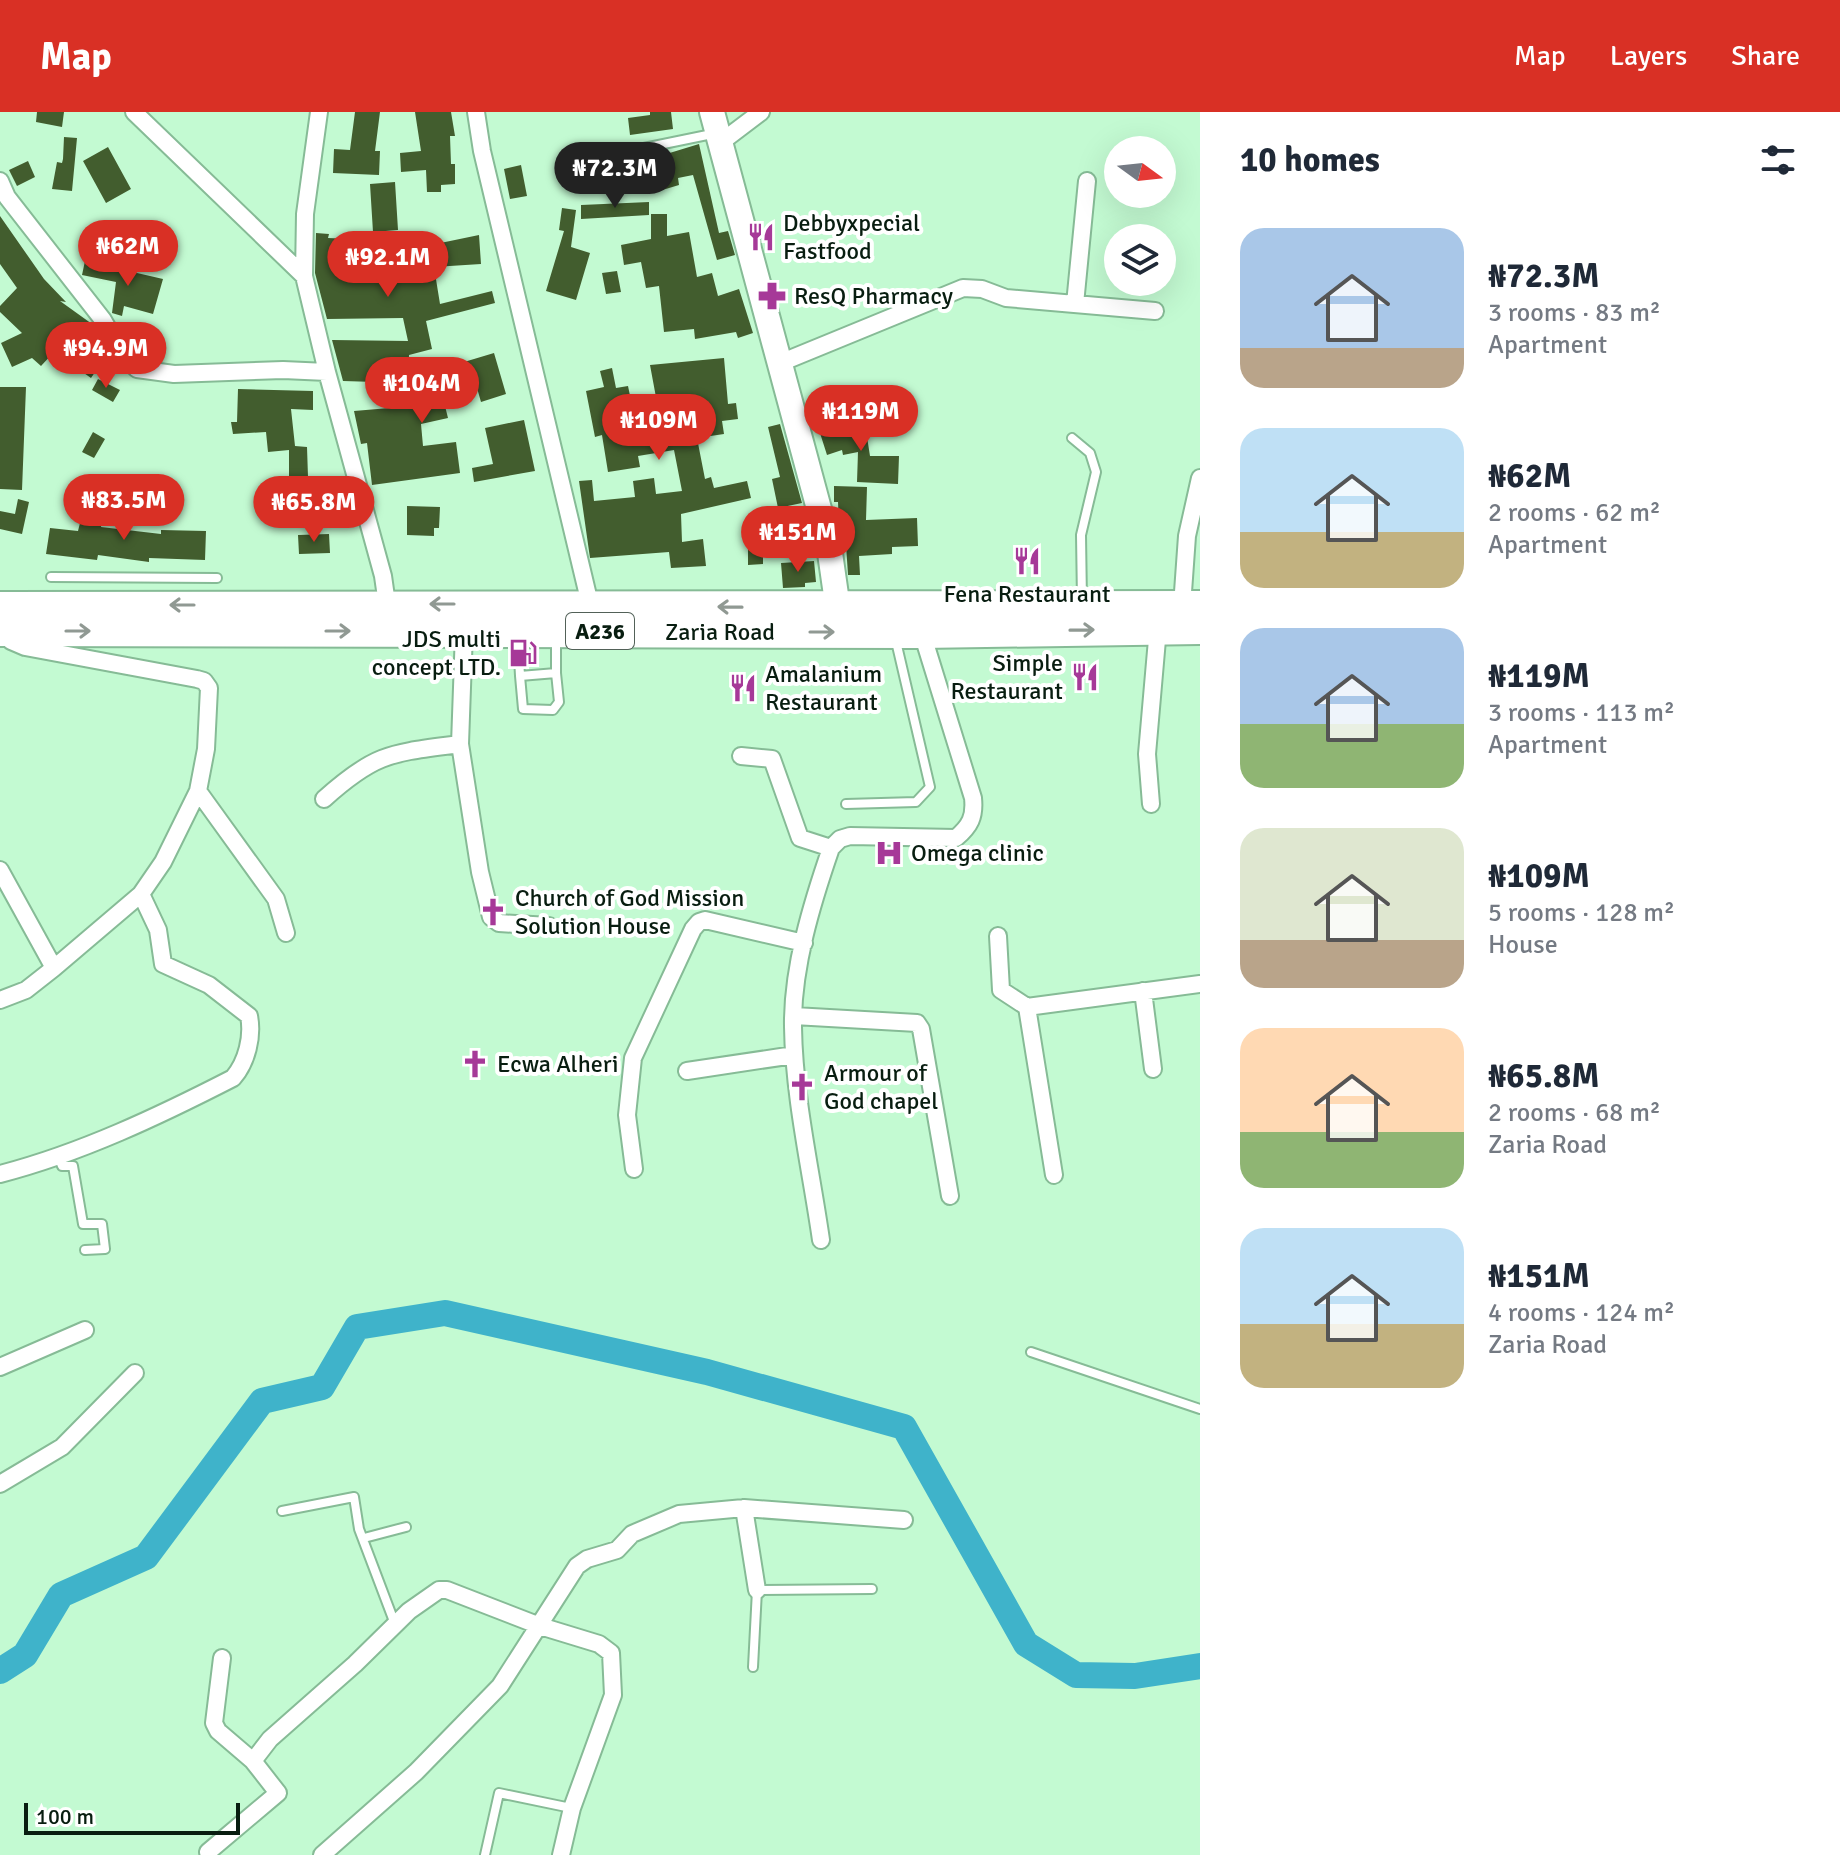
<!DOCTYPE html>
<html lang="en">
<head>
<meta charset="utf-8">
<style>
  body { margin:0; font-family:Signika,sans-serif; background:#f6f6f7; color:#1f2937; height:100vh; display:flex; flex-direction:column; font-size:30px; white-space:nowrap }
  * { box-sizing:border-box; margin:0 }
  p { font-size:26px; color:#747a83 }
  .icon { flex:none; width:44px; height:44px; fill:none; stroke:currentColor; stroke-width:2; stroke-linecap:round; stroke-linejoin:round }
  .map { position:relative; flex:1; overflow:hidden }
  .drawer { display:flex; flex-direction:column; background:#fff; width:640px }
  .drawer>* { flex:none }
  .needle { width:52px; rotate:105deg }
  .buttons { position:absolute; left:1104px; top:24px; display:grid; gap:16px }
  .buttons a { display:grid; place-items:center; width:72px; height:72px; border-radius:50%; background:#fff; box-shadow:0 8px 32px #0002; font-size:40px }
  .scale { position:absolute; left:24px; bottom:20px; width:216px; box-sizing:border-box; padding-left:8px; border:4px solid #081d10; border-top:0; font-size:22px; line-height:28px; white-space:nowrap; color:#081d10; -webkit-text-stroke:6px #fff; paint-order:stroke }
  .price { position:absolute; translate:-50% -68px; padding:0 18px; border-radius:28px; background:#d93025; color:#fff; font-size:26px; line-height:52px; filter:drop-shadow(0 2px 4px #0008) }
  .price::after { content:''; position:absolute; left:50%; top:48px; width:24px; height:18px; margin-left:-12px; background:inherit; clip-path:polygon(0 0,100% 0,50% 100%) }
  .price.current { background:#222; color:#fff }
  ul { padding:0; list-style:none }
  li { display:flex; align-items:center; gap:24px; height:200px; padding:0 40px }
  li span { display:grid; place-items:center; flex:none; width:224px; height:160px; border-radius:24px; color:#555 }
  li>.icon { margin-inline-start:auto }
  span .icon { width:96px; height:96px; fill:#fffc; stroke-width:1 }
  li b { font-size:34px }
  h2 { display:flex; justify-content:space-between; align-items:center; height:96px; padding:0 40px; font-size:34px }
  header { display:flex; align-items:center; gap:48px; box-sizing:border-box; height:112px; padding:0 40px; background:#d93025; color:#fff }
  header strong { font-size:38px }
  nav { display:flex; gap:44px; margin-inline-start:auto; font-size:28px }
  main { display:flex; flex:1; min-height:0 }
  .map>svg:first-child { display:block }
</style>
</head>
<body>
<header>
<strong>Map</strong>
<nav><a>Map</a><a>Layers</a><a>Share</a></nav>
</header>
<main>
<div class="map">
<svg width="1200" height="1743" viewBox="0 0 1200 1743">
  <rect width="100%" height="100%" fill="#c3fad2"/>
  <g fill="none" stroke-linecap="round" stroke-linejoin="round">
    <path stroke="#3fb3ca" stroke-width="26" d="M 0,1559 L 25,1543 L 61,1483 L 146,1445 L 262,1289 L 322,1275 L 357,1215 L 445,1201 L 707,1260 L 904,1315 L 1026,1532 L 1076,1563 L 1135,1564 L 1200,1554"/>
  </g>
  <path fill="#425d2e" d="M 37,0 L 64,0 L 62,15 L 36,10 Z
    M 355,0 L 380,0 L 375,39 L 380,39 L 379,63 L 333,61 L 334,37 L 350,38 Z
    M 415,0 L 451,0 L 455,24 L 450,24 L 451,52 L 455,52 L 455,72 L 441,73 L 441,80 L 427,80 L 426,58 L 401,60 L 400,41 L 421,39 Z
    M 650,0 L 671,0 L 673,17 L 630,23 L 628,6 L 650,3 Z
    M 64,25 L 77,26 L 72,79 L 52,77 L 57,50 L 62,51 L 63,47 Z
    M 699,32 L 719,121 L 728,119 L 735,143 L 717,148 L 693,63 L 678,66 L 679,73 L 659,79 L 650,47 Z
    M 108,35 L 131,77 L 106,91 L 83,49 Z
    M 28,49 L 35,65 L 17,74 L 9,58 Z
    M 521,53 L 527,84 L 510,87 L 504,57 Z
    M 395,70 L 398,118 L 373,120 L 370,72 Z
    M 649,90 L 649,103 L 581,107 L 581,93 Z
    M 562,96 L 576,98 L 571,135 L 590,141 L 576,188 L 546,179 L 564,119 L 559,118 Z
    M 651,102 L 667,102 L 667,124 L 689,120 L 697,165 L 712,161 L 718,184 L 739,177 L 753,221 L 738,226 L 736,220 L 695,227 L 694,217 L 664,220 L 659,174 L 646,176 L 641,150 L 624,153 L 621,133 L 651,127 Z
    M 0,104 L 44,167 L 66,190 L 60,189 L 92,212 L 99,223 L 91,234 L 106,244 L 91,266 L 54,240 L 41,254 L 32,246 L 12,255 L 1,231 L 22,221 L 0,200 L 0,194 L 17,176 L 0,152 Z
    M 316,121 L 329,122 L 328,126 L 373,128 L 373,145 L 479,123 L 481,152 L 434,155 L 440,192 L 492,179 L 495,191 L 426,209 L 432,237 L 409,243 L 408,271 L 343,269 L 332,228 L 408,229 L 403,206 L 327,207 L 315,161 Z
    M 85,149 L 163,167 L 153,202 L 124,194 L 122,204 L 112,201 L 116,170 L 82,163 Z
    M 617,159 L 621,180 L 606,182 L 602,161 Z
    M 494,241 L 506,282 L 481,290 L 475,269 L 441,278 L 448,306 L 421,312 L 423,334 L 456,330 L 460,361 L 372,373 L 367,331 L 361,332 L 354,299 L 425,293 L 419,265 L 442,260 L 440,252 L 453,249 L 454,253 Z
    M 724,246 L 728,292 L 736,291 L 738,307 L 722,309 L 724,322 L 697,326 L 705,367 L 711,365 L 714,376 L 747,369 L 751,386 L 681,402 L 682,430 L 703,427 L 706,454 L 671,456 L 669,440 L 590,446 L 579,369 L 592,368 L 594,389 L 635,385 L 633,369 L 654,366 L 656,382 L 682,379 L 674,338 L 638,344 L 640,355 L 608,360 L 602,323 L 595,325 L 586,279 L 604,275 L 600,259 L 612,256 L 616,276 L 628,274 L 639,327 L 663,323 L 650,253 Z
    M 98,267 L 120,278 L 113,290 L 92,278 Z
    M 0,275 L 26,275 L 22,378 L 0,377 Z
    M 238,277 L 313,279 L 313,298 L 291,297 L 295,334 L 307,335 L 308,365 L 305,365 L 308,399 L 289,401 L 289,338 L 268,340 L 266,320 L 233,322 L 231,310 L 237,310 Z
    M 864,306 L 870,344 L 899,344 L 898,372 L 857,370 L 858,340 L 843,343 L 842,338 L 827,343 L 820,321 L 839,315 L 838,310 Z
    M 524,308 L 535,359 L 474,370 L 472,356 L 493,352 L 485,316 Z
    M 780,312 L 802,391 L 778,396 L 772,367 L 780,365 L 768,315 Z
    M 93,320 L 105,327 L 94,346 L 82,340 Z
    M 834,374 L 867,375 L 866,408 L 917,406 L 918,434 L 892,435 L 892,442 L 859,444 L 860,463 L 848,463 L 845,417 L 839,414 L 838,390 L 834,390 Z
    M 18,387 L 29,390 L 22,422 L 0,417 L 0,399 L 15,402 Z
    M 407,394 L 440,395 L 439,416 L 434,416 L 434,424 L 407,423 Z
    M 84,395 L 104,399 L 101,415 L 161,422 L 161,418 L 206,419 L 205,448 L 149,446 L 149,450 L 98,443 L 97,448 L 46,442 L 50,416 L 78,419 Z
    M 329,422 L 330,441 L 299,442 L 298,423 Z
    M 748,431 L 763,431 L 763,452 L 748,453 Z
    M 814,449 L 816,470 L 805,471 L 805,475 L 783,476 L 781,451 Z"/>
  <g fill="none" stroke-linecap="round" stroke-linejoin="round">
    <defs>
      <path id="lane" d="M 639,37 L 717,21
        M 1072,326 L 1090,341 L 1096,360 L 1081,423 L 1082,489
        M 51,465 L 217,466
        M 518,527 L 520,564 L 556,561 L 556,528
        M 520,564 L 523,597 L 553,598 L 559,590 L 556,561
        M 846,692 L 916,690 L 930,675 L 895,525
        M 58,1044 L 62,1054 L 73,1054 L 83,1112 L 102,1112 L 105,1137 L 85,1138
        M 1031,1240 L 1200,1297
        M 282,1399 L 354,1385 L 359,1417 L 395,1512
        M 364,1426 L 406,1415
        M 753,1555 L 757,1478 L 872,1477
        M 485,1743 L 499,1681 L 571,1696"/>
      <path id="street" d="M 134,0 L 304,164
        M 319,0 L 305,102 L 304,164 L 327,260 L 383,464 L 387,492
        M 476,0 L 482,39 L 590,492
        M 720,31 L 761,0
        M 0,69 L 7,85 L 103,208 L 125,246 L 137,257 L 174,262 L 283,258 L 327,260
        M 1075,192 L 1087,69
        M 780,251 L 963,176 L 982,177 L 1006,186 L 1155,199
        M 1182,494 L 1187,424 L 1200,366
        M 464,519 L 460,632 L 480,760 L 491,805 L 499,811 L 549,814
        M 741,644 L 772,647 L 800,726 L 831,736
        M 198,679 L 276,787 L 286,821
        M 324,687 C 376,640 392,641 460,632
        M 1151,692 L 1147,642 L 1158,516
        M 0,758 L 54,856
        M 998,824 L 1001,878 L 1027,895
        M 1143,879 L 1153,957
        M 0,888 L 26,878 L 54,856 L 141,782 L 163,750 L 198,679 L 206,637 L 209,576 L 204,569 L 197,567 L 25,535 L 11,529 L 6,521
        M 794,904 L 917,911 L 921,917 L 950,1084
        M 687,959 L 794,943
        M 634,1057 L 627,1003 L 633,946 L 693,817 L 699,810 L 705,808 L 804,831
        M 0,1062 C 81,1041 159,1004 233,966 C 247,950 253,924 249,904 L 209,873 L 163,852 L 158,818 L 141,782
        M 1054,1063 L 1027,895 L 1200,872
        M 821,1128 C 811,1058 794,986 793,915 C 792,856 812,791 831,736 L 840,727 L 850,724 L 956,726 C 970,714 975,705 973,686 L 922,521
        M 0,1255 L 85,1218
        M 0,1372 L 62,1335 L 135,1261
        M 744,1396 L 757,1478
        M 253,1649 L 270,1627 L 355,1552 L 409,1499 L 439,1478 L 447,1478 L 540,1514 L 599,1532 L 611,1541 L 613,1583 L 572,1696 L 561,1743
        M 210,1743 L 208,1740 L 278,1681 L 253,1649 L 218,1619 L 214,1611 L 222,1546
        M 322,1743 L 416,1660 L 500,1574 L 577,1454 L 587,1447 L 617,1438 L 632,1422 L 679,1402 L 744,1396 L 904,1408"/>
      <path id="secondary" d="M 712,0 L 829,434 L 838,497"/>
      <path id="highway" d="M 0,495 L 1200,494
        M 0,519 L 922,521 L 1200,517"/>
    </defs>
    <use href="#lane" stroke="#86bb96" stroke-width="12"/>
    <use href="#street" stroke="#86bb96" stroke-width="20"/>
    <use href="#secondary" stroke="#86bb96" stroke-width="28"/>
    <use href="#highway" stroke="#86bb96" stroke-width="34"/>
    <use href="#lane" stroke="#fff" stroke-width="8"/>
    <use href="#street" stroke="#fff" stroke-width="16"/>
    <use href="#secondary" stroke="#fff" stroke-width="24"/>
    <use href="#highway" stroke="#fff" stroke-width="30"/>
  </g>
  <defs><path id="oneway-shaft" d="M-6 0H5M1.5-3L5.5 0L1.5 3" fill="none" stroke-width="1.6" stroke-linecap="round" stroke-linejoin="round" transform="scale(2)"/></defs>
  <g stroke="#909993">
    <use href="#oneway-shaft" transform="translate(442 492) rotate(-180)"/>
    <use href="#oneway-shaft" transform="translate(182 493) rotate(180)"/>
    <use href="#oneway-shaft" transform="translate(730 495) rotate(-179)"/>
    <use href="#oneway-shaft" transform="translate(1082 518) rotate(-1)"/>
    <use href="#oneway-shaft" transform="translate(78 519)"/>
    <use href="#oneway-shaft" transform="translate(338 519)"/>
    <use href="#oneway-shaft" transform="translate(822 520)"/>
  </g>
  <defs>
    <symbol id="restaurant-bare" viewBox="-9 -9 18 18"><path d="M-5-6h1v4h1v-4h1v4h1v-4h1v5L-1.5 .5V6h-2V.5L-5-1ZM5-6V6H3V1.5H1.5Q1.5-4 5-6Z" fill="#a63998" stroke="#fff" stroke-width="2.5" paint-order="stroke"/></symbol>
    <symbol id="pharmacy-bare" viewBox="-9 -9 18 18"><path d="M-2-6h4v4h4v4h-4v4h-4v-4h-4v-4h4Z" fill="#a63998" stroke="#fff" stroke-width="2.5" paint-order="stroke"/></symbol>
    <symbol id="fuel-bare" viewBox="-9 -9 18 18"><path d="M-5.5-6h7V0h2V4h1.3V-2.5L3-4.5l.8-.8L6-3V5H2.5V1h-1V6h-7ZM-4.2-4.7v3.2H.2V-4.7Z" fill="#a63998" stroke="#fff" stroke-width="2.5" paint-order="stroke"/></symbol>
    <symbol id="hospital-bare" viewBox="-9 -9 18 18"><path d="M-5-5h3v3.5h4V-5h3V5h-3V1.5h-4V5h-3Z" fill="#a63998" stroke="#fff" stroke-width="2.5" paint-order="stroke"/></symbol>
    <symbol id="church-bare" viewBox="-9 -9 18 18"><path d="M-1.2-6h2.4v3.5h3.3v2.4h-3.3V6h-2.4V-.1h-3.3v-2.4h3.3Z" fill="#a63998" stroke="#fff" stroke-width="2.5" paint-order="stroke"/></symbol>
  </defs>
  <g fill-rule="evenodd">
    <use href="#restaurant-bare" x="741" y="105" width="40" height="40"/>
    <use href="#pharmacy-bare" x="752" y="164" width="40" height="40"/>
    <use href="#restaurant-bare" x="1007" y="429" width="40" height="40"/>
    <use href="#fuel-bare" x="503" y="521" width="40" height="40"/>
    <use href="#restaurant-bare" x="1065" y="545" width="40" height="40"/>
    <use href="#restaurant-bare" x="723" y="556" width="40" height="40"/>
    <use href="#hospital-bare" x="869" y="721" width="40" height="40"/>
    <use href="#church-bare" x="473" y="780" width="40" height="40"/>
    <use href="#church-bare" x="455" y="932" width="40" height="40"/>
    <use href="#church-bare" x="782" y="955" width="40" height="40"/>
  </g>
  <g text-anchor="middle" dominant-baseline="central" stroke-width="8" stroke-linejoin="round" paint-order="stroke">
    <rect fill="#fff" stroke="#526158" stroke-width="2" x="566" y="501" width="68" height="36" rx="6"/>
    <g font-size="22" font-weight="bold" fill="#081d10">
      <text x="600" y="519">A236</text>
    </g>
    <g font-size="24" fill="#081d10" stroke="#fff" text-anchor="start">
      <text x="783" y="111">Debbyxpecial<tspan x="783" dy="28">Fastfood</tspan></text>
      <text x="794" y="184">ResQ Pharmacy</text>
      <text x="1027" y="482" text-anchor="middle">Fena Restaurant</text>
      <text x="501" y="527" text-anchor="end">JDS multi<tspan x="501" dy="28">concept LTD.</tspan></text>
      <text x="1063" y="551" text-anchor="end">Simple<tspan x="1063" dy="28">Restaurant</tspan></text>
      <text x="765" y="562">Amalanium<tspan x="765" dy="28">Restaurant</tspan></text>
      <text x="911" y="741">Omega clinic</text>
      <text x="515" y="786">Church of God Mission<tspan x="515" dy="28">Solution House</tspan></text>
      <text x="497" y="952">Ecwa Alheri</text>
      <text x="824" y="961">Armour of<tspan x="824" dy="28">God chapel</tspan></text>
    </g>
    <g font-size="24" fill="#081d10" stroke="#fff">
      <text x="720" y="520">Zaria Road</text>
    </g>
  </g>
</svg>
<div class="buttons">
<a><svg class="needle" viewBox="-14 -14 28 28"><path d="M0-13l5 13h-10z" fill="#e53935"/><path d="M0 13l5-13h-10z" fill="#747a83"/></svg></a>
<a><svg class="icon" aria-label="layers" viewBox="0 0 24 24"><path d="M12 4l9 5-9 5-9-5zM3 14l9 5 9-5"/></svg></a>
</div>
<div class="scale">100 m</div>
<b class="price current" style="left:615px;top:98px">₦72.3M</b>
<b class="price" style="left:128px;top:176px">₦62M</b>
<b class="price" style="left:388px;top:187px">₦92.1M</b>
<b class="price" style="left:106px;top:278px">₦94.9M</b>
<b class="price" style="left:422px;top:313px">₦104M</b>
<b class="price" style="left:861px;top:341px">₦119M</b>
<b class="price" style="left:659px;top:350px">₦109M</b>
<b class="price" style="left:124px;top:430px">₦83.5M</b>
<b class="price" style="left:314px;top:432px">₦65.8M</b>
<b class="price" style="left:798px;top:462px">₦151M</b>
</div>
<section class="drawer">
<h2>10 homes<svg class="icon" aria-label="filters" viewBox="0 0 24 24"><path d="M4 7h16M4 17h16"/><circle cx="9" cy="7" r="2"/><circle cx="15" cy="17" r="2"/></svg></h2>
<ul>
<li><span style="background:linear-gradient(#a9c7e8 75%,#b9a48a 0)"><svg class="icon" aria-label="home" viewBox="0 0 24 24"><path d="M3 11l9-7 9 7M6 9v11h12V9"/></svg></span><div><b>₦72.3M</b><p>3 rooms · 83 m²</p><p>Apartment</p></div></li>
<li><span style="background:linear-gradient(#bfe0f5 65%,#c2b280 0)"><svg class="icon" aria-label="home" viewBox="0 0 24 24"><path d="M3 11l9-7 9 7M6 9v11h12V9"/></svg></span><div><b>₦62M</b><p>2 rooms · 62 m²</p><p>Apartment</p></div></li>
<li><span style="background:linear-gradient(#a9c7e8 60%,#8fb573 0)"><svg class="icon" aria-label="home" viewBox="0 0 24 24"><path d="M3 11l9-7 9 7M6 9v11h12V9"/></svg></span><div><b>₦119M</b><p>3 rooms · 113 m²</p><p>Apartment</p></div></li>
<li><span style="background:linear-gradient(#dfe7d0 70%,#b9a48a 0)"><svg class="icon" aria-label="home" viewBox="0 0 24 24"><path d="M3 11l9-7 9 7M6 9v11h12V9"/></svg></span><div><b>₦109M</b><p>5 rooms · 128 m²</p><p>House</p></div></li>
<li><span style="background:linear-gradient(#ffd9b3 65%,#8fb573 0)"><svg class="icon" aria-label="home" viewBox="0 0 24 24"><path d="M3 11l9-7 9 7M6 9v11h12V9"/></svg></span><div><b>₦65.8M</b><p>2 rooms · 68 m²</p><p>Zaria Road</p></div></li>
<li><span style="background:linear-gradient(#bfe0f5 60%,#c2b280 0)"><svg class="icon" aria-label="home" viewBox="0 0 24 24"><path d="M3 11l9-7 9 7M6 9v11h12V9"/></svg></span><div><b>₦151M</b><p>4 rooms · 124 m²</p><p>Zaria Road</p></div></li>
</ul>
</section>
</main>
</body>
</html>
